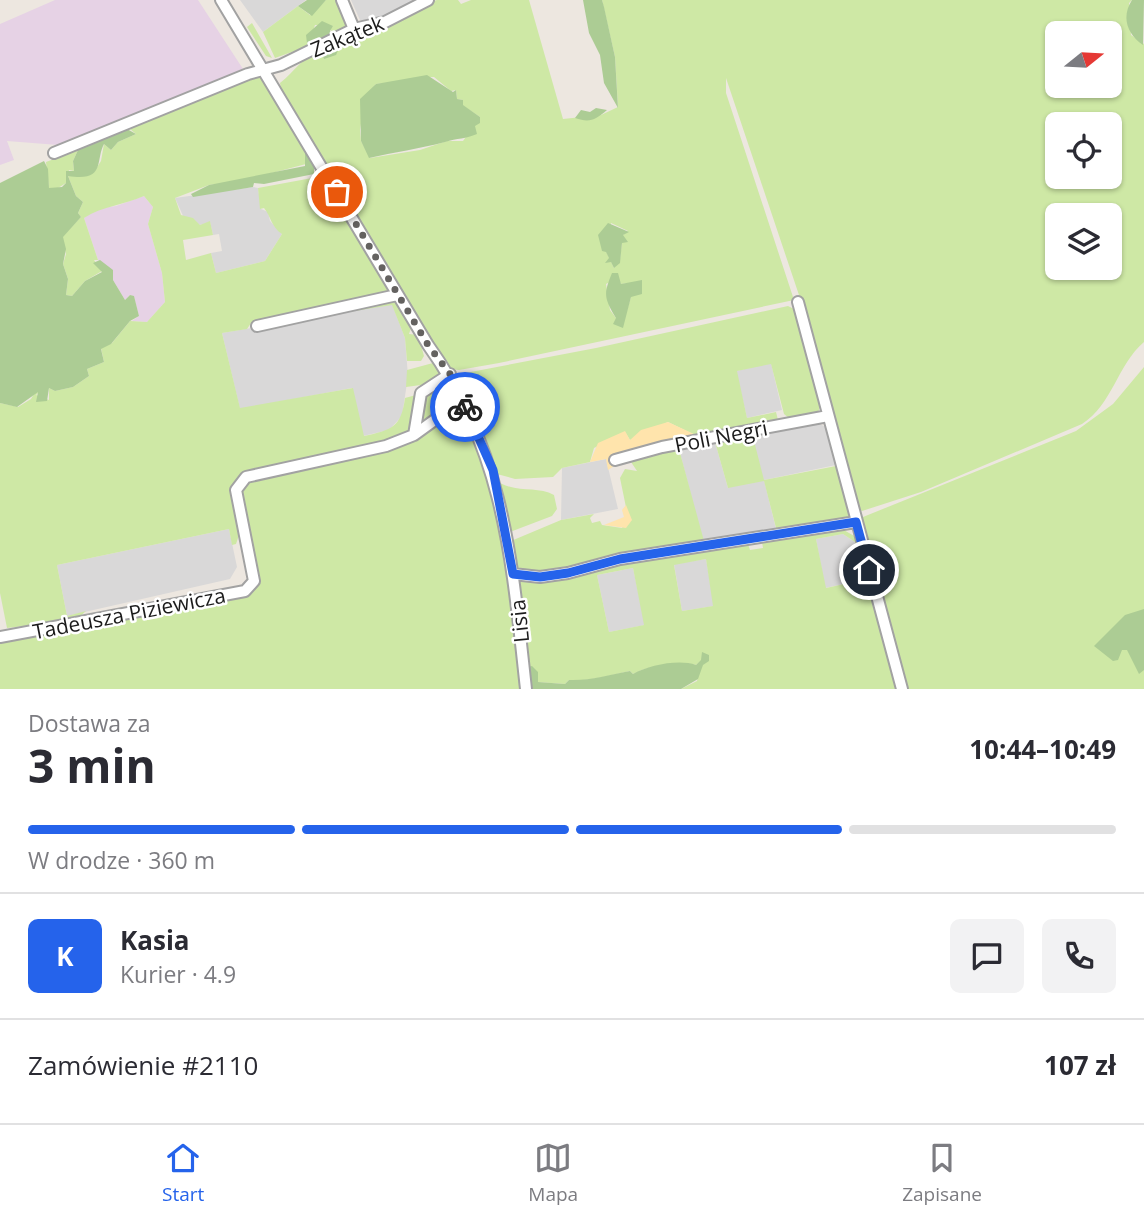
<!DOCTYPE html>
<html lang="pl">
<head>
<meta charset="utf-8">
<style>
	body { margin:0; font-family:"Open Sans",sans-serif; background:#f2f2f3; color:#2b2b33; height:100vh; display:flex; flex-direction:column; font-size:26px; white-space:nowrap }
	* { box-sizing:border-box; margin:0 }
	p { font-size:23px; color:#7c7c81 }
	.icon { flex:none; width:38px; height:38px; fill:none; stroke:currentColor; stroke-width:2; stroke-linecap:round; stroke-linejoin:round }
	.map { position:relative; height:689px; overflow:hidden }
	.sheet { display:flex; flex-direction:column; background:#fff; flex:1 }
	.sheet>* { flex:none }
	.needle { width:46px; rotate:72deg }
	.tools { position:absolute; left:1045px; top:21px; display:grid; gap:14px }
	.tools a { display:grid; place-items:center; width:77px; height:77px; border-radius:10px; background:#fff; box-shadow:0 2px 5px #0004; font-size:35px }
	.pin { position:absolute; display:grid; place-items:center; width:60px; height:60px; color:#fff; margin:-30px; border:4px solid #fff; border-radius:50%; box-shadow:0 2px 7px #0007 }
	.courier { position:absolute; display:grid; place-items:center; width:70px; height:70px; margin:-35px; border:5px solid #2563eb; border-radius:50%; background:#fff; color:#222; box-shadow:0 2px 9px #0007 }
	.headline em { font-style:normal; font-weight:700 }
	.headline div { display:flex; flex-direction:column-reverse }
	.headline { display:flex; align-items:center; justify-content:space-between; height:119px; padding:0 28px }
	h1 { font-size:46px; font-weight:700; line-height:52px }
	.bar { display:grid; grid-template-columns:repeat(4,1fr); gap:10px 7px; align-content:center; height:84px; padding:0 28px }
	.bar i { height:9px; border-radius:5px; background:#e1e1e2 }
	.bar .selected { background:#2563eb }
	.bar p { grid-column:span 4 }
	.line { display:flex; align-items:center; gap:18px; padding:0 28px; border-top:2px solid #e1e1e2 }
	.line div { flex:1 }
	.round { display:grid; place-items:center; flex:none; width:74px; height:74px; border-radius:10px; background:#f2f2f3 }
	.dock { display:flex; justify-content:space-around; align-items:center; height:98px; border-top:2px solid #e1e1e2; background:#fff; font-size:19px; color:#7c7c81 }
	.dock a { display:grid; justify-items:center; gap:4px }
	.dock .selected { color:#2563eb }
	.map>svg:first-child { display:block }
	.residential { fill:#d9d8d8 }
	.industrial { fill:#e6d2e5 }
	.grass { fill:#cee8a5; fill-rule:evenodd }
	.forest { fill:#accc94 }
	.sand { fill:#ffe4ac }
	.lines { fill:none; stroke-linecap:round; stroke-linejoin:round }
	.minor-casing { stroke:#a2a2a2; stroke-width:14 }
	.minor { stroke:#fff; stroke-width:10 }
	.done { stroke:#646260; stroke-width:7; stroke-dasharray:0 12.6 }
	.route { stroke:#2563eb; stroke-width:9 }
	.labels { text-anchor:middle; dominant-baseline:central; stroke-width:5; stroke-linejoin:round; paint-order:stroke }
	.street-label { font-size:21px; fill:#1b1b1b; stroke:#fff }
</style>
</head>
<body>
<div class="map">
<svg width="1144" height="689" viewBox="0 0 1144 689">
	<rect width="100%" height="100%" fill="#ede7e0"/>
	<path class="residential" d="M240,0H306L263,32Z
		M351,0H421L369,23L360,20Z
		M253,187L258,188L261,209L268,212L270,221L282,234L265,261L216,273L211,253L222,251L219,234L213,235L210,222L200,225L184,218L175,198Z
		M392,304L405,338L408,376L402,416L389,430L363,436L352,388L240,409L222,333Z
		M771,363L782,410L747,418L736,371Z
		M815,421L827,428L836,465L764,480L776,529L703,541L679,449L715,442L728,488L752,433Z
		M606,459L618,509L561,520L562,468Z
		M229,529L237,567L230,579L67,616L57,565Z
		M843,534L855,542L862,580L825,588L816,539Z
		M706,559L714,606L682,611L674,564Z
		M633,568L645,625L609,632L597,575Z"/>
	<path class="industrial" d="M55,0H198L243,69L58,145L7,141L14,160L0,165V24Z
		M144,196L153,207L148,224L162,273L165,302L147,322L132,321L139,316L134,297L130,295L125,300L113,280V275L98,260L84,218L96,209L116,206Z"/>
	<path class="grass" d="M326,0H340L347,25L334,36L330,28L333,26L315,25L309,43H317L275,58L263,32L298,6L310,15Z
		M437,0H458L461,4L471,0H529L563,119L601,115L618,107L615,57L602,0H1132L1129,3L1131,35L1144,44V342C1117,365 1113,404 1082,424L921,492L862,511L857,508L801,301L726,78V93L794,300L499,363L459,370L450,369L282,95L280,83C295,71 303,57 320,48L324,59L338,41L367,30L388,27L415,7ZM1057,33H1110V86H1057ZM417,77H434L451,91L456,90L457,99L463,100L462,105L480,117L463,141H447L420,150L370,158L361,141L360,130L365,97L376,84L409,81ZM1057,124H1110V177H1057ZM1057,215H1110V268H1057ZM611,223L628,231L623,235L620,259L614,268L606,251ZM618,278L621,284L630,283L631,297L625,317L616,318L610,310L606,284Z
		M252,23L272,58L266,56L247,27Z
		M259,76L305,150L306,164L242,181L209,185L175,198L181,215L193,218L200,225L210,221L213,235L183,240L186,260L211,253L216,273L265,261L282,234C271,227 271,216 264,208L260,209L258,188L323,176L389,287L388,294L268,318L251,323L247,329L222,333L240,408L353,388L364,436C391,430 401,428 405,398L416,395L411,431L394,440L242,475L232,487L239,535L236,544L232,545L229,529L57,565L67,616L86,611L76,620L7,628L0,593V403L18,407L31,399L35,392H39L36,395L49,400V388L55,391L73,387L89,376L87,369L104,362L101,348L112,343L130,321L147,322L165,302L162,273L148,224L153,207L144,196C124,205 102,206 84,218L98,260H94L102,271L85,281L72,296L66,295L68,279L63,264L66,254L62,237L81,217L78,213L83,202L76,196L68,176L94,172L101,161L104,144L111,150L118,142L136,134L130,129Z
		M78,150L73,161L74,171L69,170L66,183L58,188H49L46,162Z
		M388,302L400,303L412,325L409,334L418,335L424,356L421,361H407L405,338L392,305L342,313L354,307Z
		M788,306L798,311L821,405L818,412L789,418L784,414L771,364L737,371L747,418L776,412L778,420L699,437L668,422L630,440L625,432L594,448L590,462L562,468L553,477L515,479L497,474L485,436L455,375L596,348Z
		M433,363L441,368L443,374L428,384L406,387L407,370Z
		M1144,367V689H905L862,523L863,517L1076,431L1113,404Z
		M443,383L449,384L454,400L419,425C423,405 424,392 443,383Z
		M455,412L465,416L474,428L495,502L512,591L523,689H0V639L255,586L241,490L249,480L378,452Z
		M752,433L764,480L836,466L832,448C840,470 843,492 851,514L849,518L771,534L770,530L776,528L764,481L728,488L715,442Z
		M679,449L704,541L551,573L517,569L511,541L561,520L594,514L590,518L592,523L600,521L602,525L622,528L628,517L620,478L625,469L637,471L629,459Z
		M500,483C519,493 538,486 554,495L557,509L552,516L510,532Z
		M842,529L856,537L897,689H681L697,681L702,660L696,665C680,660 647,666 633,674L630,671C610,675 589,682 569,680L565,684L537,682L538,678L528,667L517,578L748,544L750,550L763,548L762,542ZM843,534L855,542L862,580L826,588L816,539ZM706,559L713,606L682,611L674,565ZM633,568L644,625L609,632L597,575Z"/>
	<path class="forest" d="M307,0H326L312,16L298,6Z
		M583,0H602L604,7L615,57L618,108L604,83L600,55L589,33Z
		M1132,0H1144L1143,45C1127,34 1121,17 1132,0Z
		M322,21L333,26L330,31L340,46L336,55L324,59L317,43H307L306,35Z
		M427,75L453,92L456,90L457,99L463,100V105L480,117V123L475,126L477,134C466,139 457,138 445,142C419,149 394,152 369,158L361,141L360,99L376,84Z
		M596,108L607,110C595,120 590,123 575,118L581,110L590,112Z
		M127,129L136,134L118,142L111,150L104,144C95,161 106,182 68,176L76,196L83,202L78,213L81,217L63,237L66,249L63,264L68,279L66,295L72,296L85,281L102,272L93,263L100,260L113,270V280L125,300L130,295L134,296L139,316L130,321L111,344L101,349L104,362L87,369L89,376L73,387L55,391L49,388L47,401L36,402L38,392L17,407L0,403V183L44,161L48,169L49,188L62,187L66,183V171H74L73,161L78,150Z
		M305,150L314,161V174L264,184L254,183L253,187L193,197L191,194L209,185L305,166Z
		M608,223L629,232L623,235L628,242L622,243L620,263L614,268L611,262L605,263L609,258L606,252L602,251L598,235Z
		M612,273H618L621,284L642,280V294L631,297L623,328L613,324L616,318C603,297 604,293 612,273Z
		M1144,609V670L1139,674L1127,650H1122L1118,660L1113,661L1094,646L1125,615Z
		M702,652L709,655V661L703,665L698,679L681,689H527L528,667L532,666L538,672V682L565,684L569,680C589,681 608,675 630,671L633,674C649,665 679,659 696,665L701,660Z"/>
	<path class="sand" d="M668,422L696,435L611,457L614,466L608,470L606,459L590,462L598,443L625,431L630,440L641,430Z
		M626,505L632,520L626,528L604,525L624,517L622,510Z"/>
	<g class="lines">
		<g class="minor-casing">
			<path id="minor" d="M221,0L428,345C505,452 512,563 526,689
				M342,0L354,29
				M54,153L248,74L281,65L354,29L385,22L428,0
				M798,302L902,689
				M257,326L397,295
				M414,435L421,393L450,374
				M615,460L662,447L828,416
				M513,574L540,577L568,573L620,559L856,522
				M0,637L245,591L254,581L236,490L246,477L386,446L414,435L461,401"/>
		</g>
		<use href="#minor" class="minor"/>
	</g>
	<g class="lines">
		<path class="done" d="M337,192L428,345L450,374L465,407"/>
		<path class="route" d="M465,407L493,470L513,574L540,577L568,573L620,559L856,522L869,570"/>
	</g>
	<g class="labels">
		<g class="street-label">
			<text transform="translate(347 36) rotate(-22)">Zakątek</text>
			<text transform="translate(721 436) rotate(-11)">Poli Negri</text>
			<text transform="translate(129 613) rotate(-11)">Tadeusza Piziewicza</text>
			<text transform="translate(519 621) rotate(-96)">Lisia</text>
		</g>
	</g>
</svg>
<div class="tools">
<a><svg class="needle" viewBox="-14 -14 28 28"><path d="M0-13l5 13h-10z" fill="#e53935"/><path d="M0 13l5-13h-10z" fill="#7c7c81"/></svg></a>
<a><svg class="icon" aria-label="locate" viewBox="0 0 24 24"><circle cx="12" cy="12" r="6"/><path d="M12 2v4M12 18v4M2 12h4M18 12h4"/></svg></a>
<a><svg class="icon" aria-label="layers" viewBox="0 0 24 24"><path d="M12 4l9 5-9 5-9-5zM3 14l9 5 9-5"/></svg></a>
</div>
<div class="pin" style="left:337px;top:192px;background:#ea580c"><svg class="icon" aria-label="bag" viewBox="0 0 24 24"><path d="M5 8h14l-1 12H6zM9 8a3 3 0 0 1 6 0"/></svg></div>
<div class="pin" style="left:869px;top:570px;background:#1f2937"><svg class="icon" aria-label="home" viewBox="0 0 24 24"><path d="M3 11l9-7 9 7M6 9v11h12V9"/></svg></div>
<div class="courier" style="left:465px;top:407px"><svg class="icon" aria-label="bike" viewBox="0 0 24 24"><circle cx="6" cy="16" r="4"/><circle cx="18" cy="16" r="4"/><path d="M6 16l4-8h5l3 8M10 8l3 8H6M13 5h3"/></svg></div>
</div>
<section class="sheet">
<div class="headline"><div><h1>3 min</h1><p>Dostawa za</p></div><em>10:44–10:49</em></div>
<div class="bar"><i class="selected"></i><i class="selected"></i><i class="selected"></i><i></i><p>W drodze · 360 m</p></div>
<div class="line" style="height:126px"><b class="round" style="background:#2563eb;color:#fff">K</b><div><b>Kasia</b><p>Kurier · 4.9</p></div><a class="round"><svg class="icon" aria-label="chat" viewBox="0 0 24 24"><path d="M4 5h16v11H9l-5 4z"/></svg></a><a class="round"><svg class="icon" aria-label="phone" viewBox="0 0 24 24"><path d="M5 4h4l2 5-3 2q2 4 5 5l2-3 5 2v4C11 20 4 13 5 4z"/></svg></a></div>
<div class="line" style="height:91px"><div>Zamówienie #2110</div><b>107 zł</b></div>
</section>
<nav class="dock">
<a class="selected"><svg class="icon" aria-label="home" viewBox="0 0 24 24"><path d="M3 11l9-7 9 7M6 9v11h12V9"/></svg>Start</a>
<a><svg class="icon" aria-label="map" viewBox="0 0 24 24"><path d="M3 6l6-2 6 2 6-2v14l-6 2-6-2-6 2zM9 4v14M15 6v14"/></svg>Mapa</a>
<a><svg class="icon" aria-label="saved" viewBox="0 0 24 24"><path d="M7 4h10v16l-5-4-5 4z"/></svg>Zapisane</a>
</nav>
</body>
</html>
